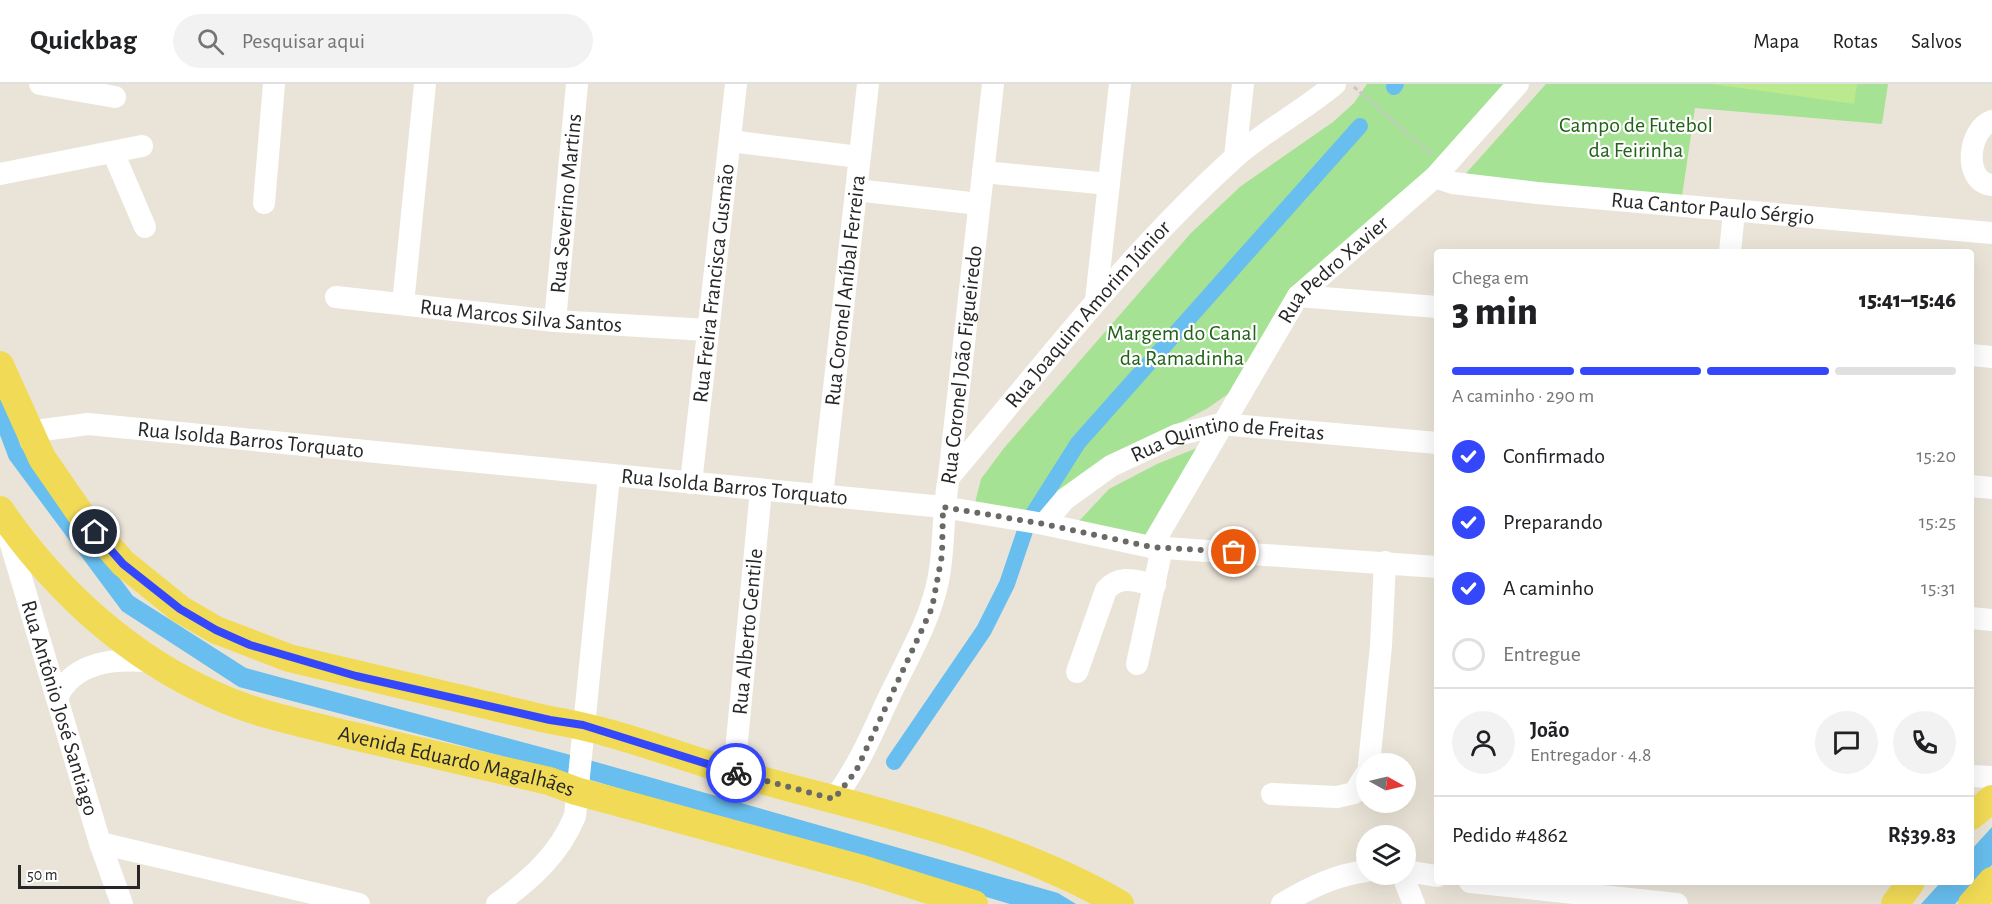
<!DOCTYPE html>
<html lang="pt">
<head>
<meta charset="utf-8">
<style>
	body { margin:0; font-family:"Alegreya Sans",sans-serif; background:#f2f2f2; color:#202124; height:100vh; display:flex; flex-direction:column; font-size:22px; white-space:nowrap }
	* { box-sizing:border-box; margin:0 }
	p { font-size:20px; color:#757577 }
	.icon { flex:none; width:33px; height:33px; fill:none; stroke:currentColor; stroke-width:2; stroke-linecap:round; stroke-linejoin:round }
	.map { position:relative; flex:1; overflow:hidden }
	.drawer { position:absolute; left:1434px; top:165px; width:540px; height:636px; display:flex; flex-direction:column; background:#fff; border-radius:6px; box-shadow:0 6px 24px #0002 }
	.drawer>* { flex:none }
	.needle { width:39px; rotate:98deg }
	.fabs { position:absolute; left:1356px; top:669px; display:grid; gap:12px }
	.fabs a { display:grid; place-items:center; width:60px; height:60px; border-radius:50%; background:#fff; box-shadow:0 6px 24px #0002; font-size:30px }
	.scale { position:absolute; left:18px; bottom:15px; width:122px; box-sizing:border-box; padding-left:6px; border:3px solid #272727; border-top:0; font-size:16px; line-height:21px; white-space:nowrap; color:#272727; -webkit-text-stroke:4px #fff; paint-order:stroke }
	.pin { position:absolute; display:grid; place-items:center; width:51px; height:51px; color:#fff; margin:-26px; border:3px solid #fff; border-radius:50%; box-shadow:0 2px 6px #0007 }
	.courier { position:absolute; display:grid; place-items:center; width:60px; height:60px; margin:-30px; border:4px solid #3447fa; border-radius:50%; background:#fff; color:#222; box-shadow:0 2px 8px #0007 }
	.summary em { font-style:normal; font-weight:800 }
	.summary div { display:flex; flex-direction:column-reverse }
	.summary { display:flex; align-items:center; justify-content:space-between; height:102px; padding:0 18px }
	h1 { font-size:39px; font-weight:800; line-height:45px }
	.bar { display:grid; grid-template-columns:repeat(4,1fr); gap:9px 6px; align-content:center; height:72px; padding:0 18px }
	.bar i { height:8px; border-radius:4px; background:#e0e0e0 }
	.bar .on { background:#3447fa }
	.bar p { grid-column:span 4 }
	.line { display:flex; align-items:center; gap:15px; padding:0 18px; border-top:2px solid #e0e0e0 }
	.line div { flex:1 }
	.round { display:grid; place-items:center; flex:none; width:63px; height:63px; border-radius:32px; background:#f2f2f2 }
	ol { padding:0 18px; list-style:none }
	li { display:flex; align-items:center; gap:18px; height:66px }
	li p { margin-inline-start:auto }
	li .icon { padding:6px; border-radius:50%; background:#3447fa; color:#fff; stroke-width:4 }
	li:last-child { color:#757577 }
	li i { width:33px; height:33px; border:3px solid #e0e0e0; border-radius:50% }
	header { display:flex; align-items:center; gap:36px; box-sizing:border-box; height:84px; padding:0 30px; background:#fff; border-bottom:2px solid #e0e0e0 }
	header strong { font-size:28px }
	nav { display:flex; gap:33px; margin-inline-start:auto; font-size:21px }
	.search { width:420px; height:54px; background:#f2f2f2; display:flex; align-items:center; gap:15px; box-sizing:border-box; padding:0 21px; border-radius:33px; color:#757577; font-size:22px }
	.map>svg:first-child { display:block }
	.green { fill:#a6e293 }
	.pitch { fill:#bae98e }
	.water { fill:#68beee }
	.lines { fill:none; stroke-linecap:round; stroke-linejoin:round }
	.canal { stroke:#68beee; stroke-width:16 }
	.path { stroke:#c7c7c7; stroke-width:3; stroke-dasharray:4.5 3; stroke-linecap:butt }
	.minor { stroke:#fff; stroke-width:22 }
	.major { stroke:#f1db56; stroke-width:28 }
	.done { stroke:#6b6965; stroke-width:6; stroke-dasharray:0 10.8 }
	.route { stroke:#3447fa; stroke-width:8 }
	.labels { text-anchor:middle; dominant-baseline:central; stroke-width:4.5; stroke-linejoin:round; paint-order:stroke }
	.park-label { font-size:22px; fill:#216218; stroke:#fff }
	.street-label { font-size:22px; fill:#272727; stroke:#fff }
</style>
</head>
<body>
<header>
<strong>Quickbag</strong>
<div class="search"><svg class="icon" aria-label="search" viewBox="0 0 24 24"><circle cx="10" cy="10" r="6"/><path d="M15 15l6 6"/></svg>Pesquisar aqui</div>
<nav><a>Mapa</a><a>Rotas</a><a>Salvos</a></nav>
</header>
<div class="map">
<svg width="1992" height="820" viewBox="0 0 1992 820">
	<rect width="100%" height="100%" fill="#eae4d8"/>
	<path class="green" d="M1367,0H1507L1435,79L1335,169L1228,310L1208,324L1142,359L1050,430L975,419L981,395L1004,364L1191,149L1241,102L1333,38L1354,19Z
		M1546,0H1888L1882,40L1695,24L1682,112L1460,96Z
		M1207,360L1154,453L1079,437L1109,405L1157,380Z"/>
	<path class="pitch" d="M1712,0H1857L1854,20Z"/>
	<path class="water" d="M0,303L21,363L133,512L246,584L582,674L1058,809L1076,820H1010L577,692L239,603L122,527L9,375L0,351Z
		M1992,743V781L1955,820H1921L1941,798H1971V766Z"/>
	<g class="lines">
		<path class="canal" d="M1394,3L1396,0
			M894,678L984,546L1007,500L1028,438L1078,359L1360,42"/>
		<path class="path" d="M1354,3L1431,70"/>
		<g class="minor">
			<path d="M40,0L115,13"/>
			<path d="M1992,37C1968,45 1962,98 1992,101"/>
			<path d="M730,57L859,73"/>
			<path d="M113,68L145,143"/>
			<path d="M1235,73L1243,0"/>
			<path d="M983,88L1109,100"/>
			<path d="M0,90L142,62"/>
			<path id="s1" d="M1435,93L1453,99L1537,109L1992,149"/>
			<path d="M856,106L979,120"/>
			<path d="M264,119L274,0"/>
			<path d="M1730,168L1734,128"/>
			<path d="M1298,212L1437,223"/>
			<path id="s2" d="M336,213L555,237L707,246"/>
			<path d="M1096,216L1120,0"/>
			<path d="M403,220L425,0"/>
			<path id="s3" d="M555,237L577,0"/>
			<path d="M1971,271L1992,273"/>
			<path id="s4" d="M28,348L88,340L943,423L1044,440L1151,463L1437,483"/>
			<path id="s5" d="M949,393C1041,285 1127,171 1233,75C1264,47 1303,27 1335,0"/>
			<path id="s6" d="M691,399L736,0"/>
			<path d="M1971,402L1992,404"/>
			<path id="s7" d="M822,412L868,0"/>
			<path id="s8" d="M5,440L100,759L122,820"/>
			<path id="s9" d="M1044,440L1065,415L1111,382L1177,351L1221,340L1437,359"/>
			<path id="s10" d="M1151,463L1298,212L1435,93L1518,0"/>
			<path d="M1971,534L1992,536"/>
			<path d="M1137,580L1162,464"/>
			<path d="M1077,588L1106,506C1120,490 1136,497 1155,501"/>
			<path d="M57,614C74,576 118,574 154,578"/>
			<path d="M1369,680L1381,562L1385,478"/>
			<path id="s11" d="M734,688L761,406"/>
			<path d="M1971,692L1992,693"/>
			<path d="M1272,710L1337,713L1354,709L1366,690"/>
			<path id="s12" d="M834,715C860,680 872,649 890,611C908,573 929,539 938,497C945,463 942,428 949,393L993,0"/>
			<path d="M100,759L359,820"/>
			<path d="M1406,787L1437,792"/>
			<path d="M1402,790L1414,820"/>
			<path d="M1470,798L1677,820"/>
			<path d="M497,820C530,796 559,771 575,732L609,392"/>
			<path d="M1282,820C1309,804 1335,791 1366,787"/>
		</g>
		<g class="major">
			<path d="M0,281L42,374L82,432L123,479L180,525L216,546L289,574L550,636C613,646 672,670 733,688C864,726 1001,751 1120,820"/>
			<path id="s13" d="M0,426C55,506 129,574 219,613C259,631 303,639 345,650C413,666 481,681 549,697L576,707L862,785L974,820"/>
			<path d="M1971,732L1992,715"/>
			<path d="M1895,820L1911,798"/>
			<path d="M1972,820L1992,797"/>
		</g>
	</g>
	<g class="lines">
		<path class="done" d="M736,689L834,715L856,687L932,524L942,471L943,423L1044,440L1151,463L1234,468"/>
		<path class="route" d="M95,448L123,480L180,525L216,546L250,561L356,592L550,636L583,641L736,689"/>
	</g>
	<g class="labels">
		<g class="park-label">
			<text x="1636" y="41">Campo de Futebol<tspan x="1636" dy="25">da Feirinha</tspan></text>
			<text x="1182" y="249">Margem do Canal<tspan x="1182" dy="25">da Ramadinha</tspan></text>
		</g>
		<g class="street-label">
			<text stroke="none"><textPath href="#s3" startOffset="118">Rua Severino Martins</textPath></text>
			<text stroke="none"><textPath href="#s1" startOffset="280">Rua Cantor Paulo Sérgio</textPath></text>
			<text stroke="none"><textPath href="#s10" startOffset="334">Rua Pedro Xavier</textPath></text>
			<text stroke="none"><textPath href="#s6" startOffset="201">Rua Freira Francisca Gusmão</textPath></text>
			<text stroke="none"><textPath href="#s7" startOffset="207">Rua Coronel Aníbal Ferreira</textPath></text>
			<text stroke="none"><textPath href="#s5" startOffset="214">Rua Joaquim Amorim Júnior</textPath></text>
			<text stroke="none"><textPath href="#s2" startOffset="186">Rua Marcos Silva Santos</textPath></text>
			<text stroke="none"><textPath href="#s12" startOffset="460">Rua Coronel João Figueiredo</textPath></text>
			<text stroke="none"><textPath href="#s4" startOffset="224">Rua Isolda Barros Torquato</textPath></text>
			<text stroke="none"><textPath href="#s9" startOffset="212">Rua Quintino de Freitas</textPath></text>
			<text stroke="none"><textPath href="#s4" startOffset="710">Rua Isolda Barros Torquato</textPath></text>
			<text stroke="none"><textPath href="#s11" startOffset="141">Rua Alberto Gentile</textPath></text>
			<text stroke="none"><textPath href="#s8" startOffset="192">Rua Antônio José Santiago</textPath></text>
			<text stroke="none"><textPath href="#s13" startOffset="538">Avenida Eduardo Magalhães</textPath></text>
		</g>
	</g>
</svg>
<div class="fabs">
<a><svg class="needle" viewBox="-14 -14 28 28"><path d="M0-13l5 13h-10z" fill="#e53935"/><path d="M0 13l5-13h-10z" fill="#757577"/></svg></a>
<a><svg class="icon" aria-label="layers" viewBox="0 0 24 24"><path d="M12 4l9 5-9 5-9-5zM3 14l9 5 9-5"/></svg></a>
</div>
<div class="scale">50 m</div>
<div class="pin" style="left:1234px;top:468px;background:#ea580c"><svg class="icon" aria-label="bag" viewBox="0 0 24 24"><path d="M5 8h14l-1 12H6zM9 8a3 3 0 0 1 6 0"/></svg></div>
<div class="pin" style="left:95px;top:448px;background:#1f2937"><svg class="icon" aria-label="home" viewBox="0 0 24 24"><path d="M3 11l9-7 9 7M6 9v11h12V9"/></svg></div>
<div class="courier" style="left:736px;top:689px"><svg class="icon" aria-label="bike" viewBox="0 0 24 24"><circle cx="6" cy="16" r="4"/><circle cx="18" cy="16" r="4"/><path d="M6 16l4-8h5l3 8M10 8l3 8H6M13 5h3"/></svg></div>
<section class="drawer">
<div class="summary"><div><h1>3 min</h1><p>Chega em</p></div><em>15:41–15:46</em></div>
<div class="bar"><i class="on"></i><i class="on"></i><i class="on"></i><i></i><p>A caminho · 290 m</p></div>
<ol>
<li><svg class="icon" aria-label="check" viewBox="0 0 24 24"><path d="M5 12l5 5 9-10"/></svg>Confirmado<p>15:20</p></li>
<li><svg class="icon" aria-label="check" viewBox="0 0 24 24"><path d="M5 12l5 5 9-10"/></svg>Preparando<p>15:25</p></li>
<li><svg class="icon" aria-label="check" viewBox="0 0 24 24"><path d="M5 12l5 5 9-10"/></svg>A caminho<p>15:31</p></li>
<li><i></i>Entregue</li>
</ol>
<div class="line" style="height:108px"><a class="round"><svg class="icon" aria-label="person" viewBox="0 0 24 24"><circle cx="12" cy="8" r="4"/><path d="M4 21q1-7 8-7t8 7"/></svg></a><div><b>João</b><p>Entregador · 4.8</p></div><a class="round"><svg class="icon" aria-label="chat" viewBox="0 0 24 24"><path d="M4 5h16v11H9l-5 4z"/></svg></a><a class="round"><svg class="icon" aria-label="phone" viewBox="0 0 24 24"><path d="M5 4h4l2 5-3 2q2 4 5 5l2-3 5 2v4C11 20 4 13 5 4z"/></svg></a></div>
<div class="line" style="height:78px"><div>Pedido #4862</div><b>R$39.83</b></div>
</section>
</div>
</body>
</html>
